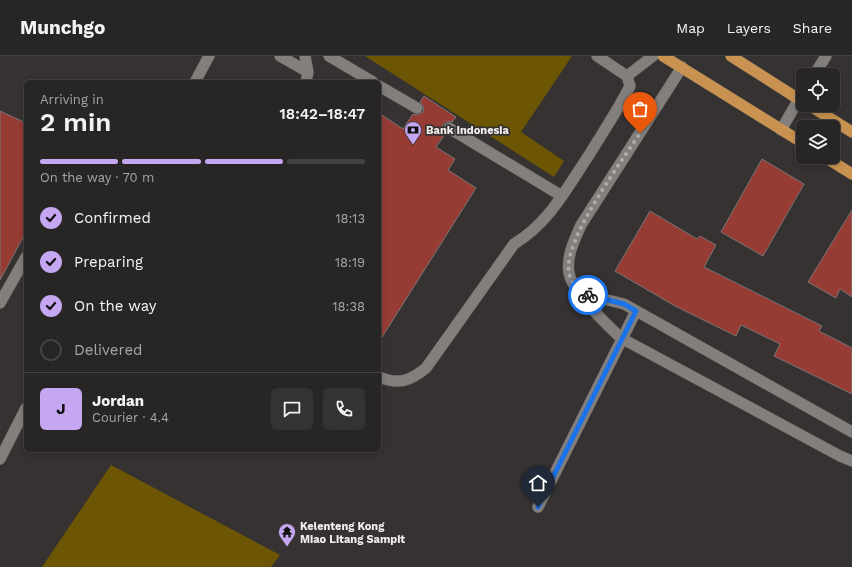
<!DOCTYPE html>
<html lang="en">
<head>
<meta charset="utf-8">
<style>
	body { margin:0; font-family:"Work Sans",sans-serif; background:#343232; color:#f1f3f6; height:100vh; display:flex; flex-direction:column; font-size:15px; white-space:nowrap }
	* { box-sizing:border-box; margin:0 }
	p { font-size:13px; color:#a5a5a7 }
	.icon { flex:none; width:22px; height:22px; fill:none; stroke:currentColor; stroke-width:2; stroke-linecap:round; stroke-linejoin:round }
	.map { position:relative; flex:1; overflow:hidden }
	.details { position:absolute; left:24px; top:24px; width:357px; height:372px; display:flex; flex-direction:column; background:#282625; border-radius:6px; box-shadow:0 2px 6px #0003,0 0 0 1px #444342 }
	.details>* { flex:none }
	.tools { position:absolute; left:796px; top:12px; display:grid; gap:8px }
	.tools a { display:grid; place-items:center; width:44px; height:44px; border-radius:6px; background:#282625; box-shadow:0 2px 6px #0003,0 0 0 1px #444342; font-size:20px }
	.pin { position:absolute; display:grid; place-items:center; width:34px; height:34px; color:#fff; margin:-41px -17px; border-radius:50% 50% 50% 0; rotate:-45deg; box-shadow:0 0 4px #0007 }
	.pin .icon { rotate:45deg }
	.courier { position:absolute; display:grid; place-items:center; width:40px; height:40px; margin:-20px; border:3px solid #1a73e8; border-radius:50%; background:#fff; color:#222; box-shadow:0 1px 5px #0007 }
	.headline em { font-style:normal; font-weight:600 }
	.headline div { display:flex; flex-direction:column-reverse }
	.headline { display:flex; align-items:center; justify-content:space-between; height:68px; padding:0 16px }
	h1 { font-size:26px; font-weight:600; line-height:30px }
	.bar { display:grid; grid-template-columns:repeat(4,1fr); gap:6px 4px; align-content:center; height:48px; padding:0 16px }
	.bar i { height:5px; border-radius:3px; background:#444342 }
	.bar .selected { background:#c5a7f1 }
	.bar p { grid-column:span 4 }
	.line { display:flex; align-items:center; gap:10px; padding:0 16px; border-top:1px solid #444342 }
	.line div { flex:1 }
	.round { display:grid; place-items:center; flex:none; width:42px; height:42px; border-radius:6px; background:#343232 }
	ol { padding:0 16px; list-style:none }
	li { display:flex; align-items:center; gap:12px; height:44px }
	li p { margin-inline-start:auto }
	li .icon { padding:4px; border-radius:50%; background:#c5a7f1; color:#111; stroke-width:4 }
	li:last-child { color:#a5a5a7 }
	li i { width:22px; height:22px; border:2px solid #444342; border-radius:50% }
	header { display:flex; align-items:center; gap:24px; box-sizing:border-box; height:56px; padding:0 20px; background:#282625; border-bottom:1px solid #444342 }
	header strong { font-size:19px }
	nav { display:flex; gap:22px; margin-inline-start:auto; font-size:14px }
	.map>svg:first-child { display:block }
	.green { fill:#6d5603 }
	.building { fill:#963c35; stroke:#797675 }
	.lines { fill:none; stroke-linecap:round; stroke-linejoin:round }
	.service-casing { stroke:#535150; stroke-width:12 }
	.minor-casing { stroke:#535150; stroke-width:12 }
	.tertiary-casing { stroke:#535150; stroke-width:12 }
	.trunk-casing { stroke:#535150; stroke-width:12 }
	.service { stroke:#827f7d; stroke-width:11 }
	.minor { stroke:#827f7d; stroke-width:11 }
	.tertiary { stroke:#827f7d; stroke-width:11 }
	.trunk { stroke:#c99250; stroke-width:11 }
	.done { stroke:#afadac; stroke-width:4; stroke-dasharray:0 7.2 }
	.route { stroke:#1a73e8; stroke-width:5 }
	.labels { text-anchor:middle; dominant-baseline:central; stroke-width:3.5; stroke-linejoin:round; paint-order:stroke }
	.poi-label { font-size:11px; font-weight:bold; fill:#f1efee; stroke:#353231; text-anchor:start }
</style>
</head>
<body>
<header>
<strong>Munchgo</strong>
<nav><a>Map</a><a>Layers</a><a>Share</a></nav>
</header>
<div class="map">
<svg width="852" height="511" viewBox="0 0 852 511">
	<rect width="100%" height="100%" fill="#353231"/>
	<path class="green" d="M365,0H572L521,76L564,105L554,121Z
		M111,409L280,499L271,511H42Z"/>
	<path class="building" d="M424,40L456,61L452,66L449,65L443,68L442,72L445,78L436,91L455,103L448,114L476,132L379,286V57L403,73L413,58L417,59L423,56L424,52L420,46Z
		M0,55L26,67V176L0,224Z
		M762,103L804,128L763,200L721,176Z
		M852,154V241L840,233L836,242L808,226Z
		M650,155L697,183L700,180L716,189L704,211L822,270L819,275L852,292V338L774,300L780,288L741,269L736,280L675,250L615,215Z"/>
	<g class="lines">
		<g class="service-casing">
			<path id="service" d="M280,0L308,16
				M305,0L308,16L306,26
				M329,0L373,26
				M627,20L653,0
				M379,30L417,52
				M449,72L562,140
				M0,247L26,201
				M379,321C399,329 410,325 426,312L514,188C549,167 567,132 589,99C603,76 618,54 630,30L627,20L597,0"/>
		</g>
		<g class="minor-casing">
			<path id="minor" d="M682,11L581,169C575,183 566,200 569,217C572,235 607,269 621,282L840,400L852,405
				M814,19L826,0
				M781,74L803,36
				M579,237L624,248L852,376
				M538,451L636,255"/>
		</g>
		<g class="tertiary-casing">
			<path id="tertiary" d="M195,26L209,0
				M0,403L26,352"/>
		</g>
		<g class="trunk-casing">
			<path id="trunk" d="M663,0L803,87
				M731,0L803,46
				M809,49L852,76
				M825,101L852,118"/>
		</g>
		<use href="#service" class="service"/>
		<use href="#minor" class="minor"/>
		<use href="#tertiary" class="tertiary"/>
		<use href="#trunk" class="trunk"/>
	</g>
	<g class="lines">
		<path class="done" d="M588,239L579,237C576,231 570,224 569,217C562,186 622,105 640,77"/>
		<path class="route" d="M538,451L636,255L624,248L588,239"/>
	</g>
	<defs>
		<g id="bank-pin" transform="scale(0.9)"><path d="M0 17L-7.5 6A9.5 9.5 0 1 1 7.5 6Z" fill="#c5a7f1" stroke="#353231"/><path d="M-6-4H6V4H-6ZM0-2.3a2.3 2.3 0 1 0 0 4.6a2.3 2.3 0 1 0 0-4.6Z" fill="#111"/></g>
		<g id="temple-pin" transform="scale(0.9)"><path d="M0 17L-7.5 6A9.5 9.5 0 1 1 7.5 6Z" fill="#c5a7f1" stroke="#353231"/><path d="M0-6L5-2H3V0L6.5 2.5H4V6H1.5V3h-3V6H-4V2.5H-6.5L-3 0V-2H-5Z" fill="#111"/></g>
	</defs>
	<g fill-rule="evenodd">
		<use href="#bank-pin" x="413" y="74"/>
		<use href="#temple-pin" x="287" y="476"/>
	</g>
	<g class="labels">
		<g class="poi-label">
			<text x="426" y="74">Bank Indonesia</text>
			<text x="300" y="470">Kelenteng Kong<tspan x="300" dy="13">Miao Litang Sampit</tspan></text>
		</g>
	</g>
</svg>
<div class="tools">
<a><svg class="icon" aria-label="locate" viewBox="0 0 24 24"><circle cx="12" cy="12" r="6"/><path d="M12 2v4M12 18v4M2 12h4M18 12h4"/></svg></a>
<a><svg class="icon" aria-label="layers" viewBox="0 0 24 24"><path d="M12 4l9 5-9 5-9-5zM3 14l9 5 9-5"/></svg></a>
</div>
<div class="pin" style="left:640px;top:77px;background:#ea580c"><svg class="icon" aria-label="bag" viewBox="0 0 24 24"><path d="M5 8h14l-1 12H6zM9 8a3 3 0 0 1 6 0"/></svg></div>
<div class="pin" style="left:538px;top:451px;background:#1f2937"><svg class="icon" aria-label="home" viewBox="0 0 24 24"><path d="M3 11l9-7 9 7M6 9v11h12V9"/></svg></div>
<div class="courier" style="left:588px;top:239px"><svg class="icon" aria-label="bike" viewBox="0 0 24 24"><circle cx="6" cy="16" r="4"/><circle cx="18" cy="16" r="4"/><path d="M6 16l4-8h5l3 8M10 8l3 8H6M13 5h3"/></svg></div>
<section class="details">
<div class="headline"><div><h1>2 min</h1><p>Arriving in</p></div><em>18:42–18:47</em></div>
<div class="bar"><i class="selected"></i><i class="selected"></i><i class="selected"></i><i></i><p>On the way · 70 m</p></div>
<ol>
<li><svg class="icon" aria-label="check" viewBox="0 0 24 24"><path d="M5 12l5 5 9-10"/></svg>Confirmed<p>18:13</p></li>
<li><svg class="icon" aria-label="check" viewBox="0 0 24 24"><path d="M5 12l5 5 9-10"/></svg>Preparing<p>18:19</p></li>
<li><svg class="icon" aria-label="check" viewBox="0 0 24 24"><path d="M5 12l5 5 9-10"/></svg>On the way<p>18:38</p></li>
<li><i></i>Delivered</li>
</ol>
<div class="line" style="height:72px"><b class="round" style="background:#c5a7f1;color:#111">J</b><div><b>Jordan</b><p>Courier · 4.4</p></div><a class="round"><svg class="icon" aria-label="chat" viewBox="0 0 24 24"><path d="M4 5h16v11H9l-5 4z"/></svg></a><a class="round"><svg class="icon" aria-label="phone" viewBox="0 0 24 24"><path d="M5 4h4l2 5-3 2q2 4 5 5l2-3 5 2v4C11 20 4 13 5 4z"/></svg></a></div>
</section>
</div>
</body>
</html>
